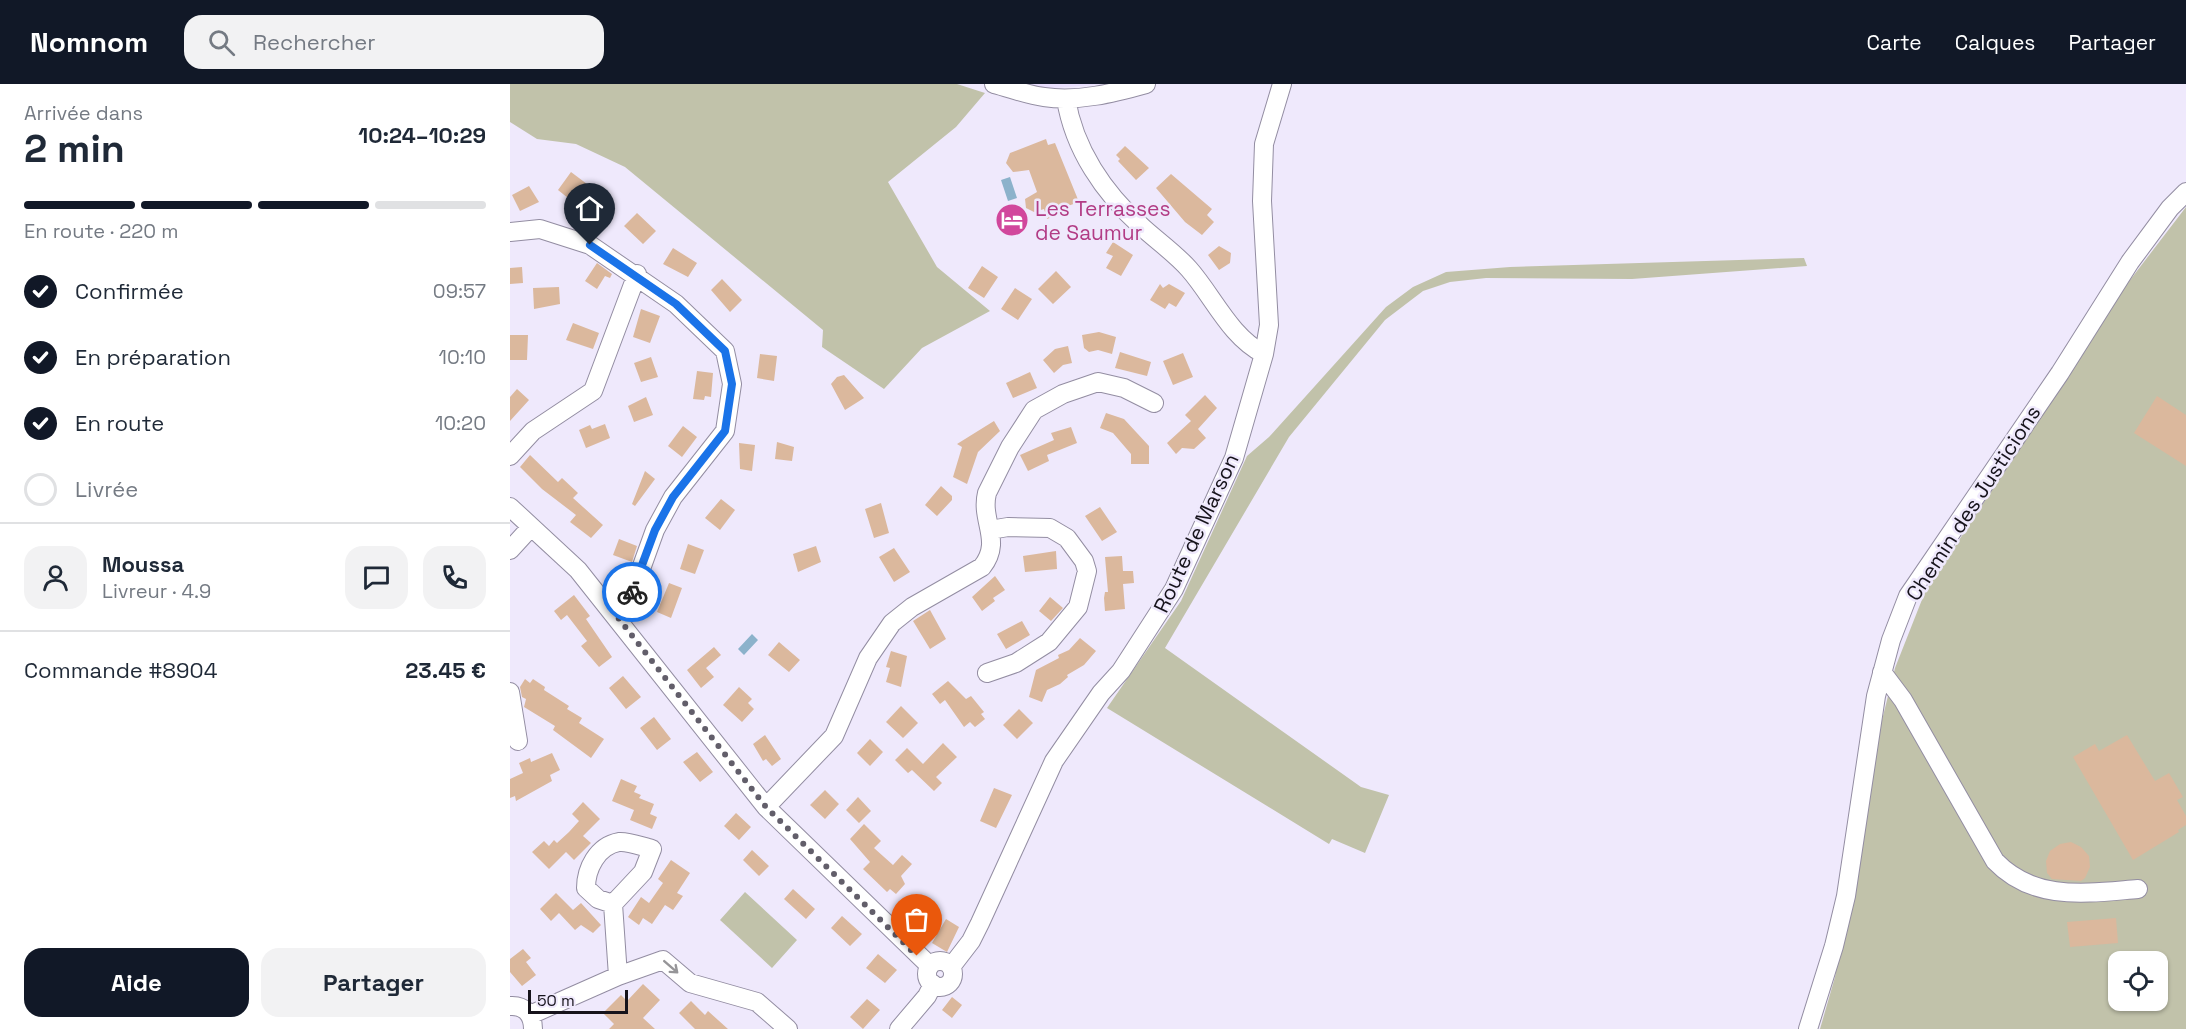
<!DOCTYPE html>
<html lang="fr">
<head>
<meta charset="utf-8">
<style>
	body { margin:0; font-family:"Space Grotesk",sans-serif; background:#f2f2f3; color:#1f2937; height:100vh; display:flex; flex-direction:column; font-size:22px; white-space:nowrap }
	* { box-sizing:border-box; margin:0 }
	p { font-size:20px; color:#747a83 }
	.icon { flex:none; width:33px; height:33px; fill:none; stroke:currentColor; stroke-width:2; stroke-linecap:round; stroke-linejoin:round }
	.map { position:relative; flex:1; overflow:hidden }
	.sheet { display:flex; flex-direction:column; background:#fff; width:510px }
	.sheet>* { flex:none }
	.controls { position:absolute; left:1598px; top:867px; display:grid; gap:12px }
	.controls a { display:grid; place-items:center; width:60px; height:60px; border-radius:12px; background:#fff; box-shadow:0 2px 4px #0004; font-size:30px }
	.scale { position:absolute; left:18px; bottom:15px; width:100px; box-sizing:border-box; padding-left:6px; border:3px solid #16131b; border-top:0; font-size:16px; line-height:21px; white-space:nowrap; color:#16131b; -webkit-text-stroke:4px #efe9fc; paint-order:stroke }
	.pin { position:absolute; display:grid; place-items:center; width:51px; height:51px; color:#fff; margin:-62px -26px; border-radius:50% 50% 50% 0; rotate:-45deg; box-shadow:0 0 6px #0007 }
	.pin .icon { rotate:45deg }
	.courier { position:absolute; display:grid; place-items:center; width:60px; height:60px; margin:-30px; border:4px solid #1a73e8; border-radius:50%; background:#fff; color:#222; box-shadow:0 2px 8px #0007 }
	.headline em { font-style:normal; font-weight:600 }
	.headline div { display:flex; flex-direction:column-reverse }
	.headline { display:flex; align-items:center; justify-content:space-between; height:102px; padding:0 24px }
	h1 { font-size:39px; font-weight:600; line-height:45px }
	.bar { display:grid; grid-template-columns:repeat(4,1fr); gap:9px 6px; align-content:center; height:72px; padding:0 24px }
	.bar i { height:8px; border-radius:4px; background:#e0e1e3 }
	.bar .active { background:#111827 }
	.bar p { grid-column:span 4 }
	.line { display:flex; align-items:center; gap:15px; padding:0 24px; border-top:2px solid #e0e1e3 }
	.line div { flex:1 }
	.round { display:grid; place-items:center; flex:none; width:63px; height:63px; border-radius:18px; background:#f2f2f3 }
	ol { padding:0 24px; list-style:none }
	li { display:flex; align-items:center; gap:18px; height:66px }
	li p { margin-inline-start:auto }
	li .icon { padding:6px; border-radius:50%; background:#111827; color:#fff; stroke-width:4 }
	li:last-child { color:#747a83 }
	li i { width:33px; height:33px; border:3px solid #e0e1e3; border-radius:50% }
	.button { display:flex; gap:12px; margin-top:auto; padding:12px 24px }
	.button a { flex:1; height:69px; border-radius:18px; background:#111827; color:#fff; font-size:24px; font-weight:600; line-height:69px; text-align:center }
	.button a+a { background:#f2f2f3; color:#1f2937 }
	header { display:flex; align-items:center; gap:36px; box-sizing:border-box; height:84px; padding:0 30px; background:#111827; color:#fff }
	header strong { font-size:28px }
	nav { display:flex; gap:33px; margin-inline-start:auto; font-size:21px }
	.search { width:420px; height:54px; background:#f2f2f3; display:flex; align-items:center; gap:15px; box-sizing:border-box; padding:0 21px; border-radius:18px; color:#747a83; font-size:22px }
	main { display:flex; flex:1; min-height:0 }
	.map>svg:first-child { display:block }
	.built { fill:#e8defd }
	.green { fill:#c1c2aa; fill-rule:evenodd }
	.water { fill:#8cb2cb }
	.building { fill:#dbb89d }
	.lines { fill:none; stroke-linecap:round; stroke-linejoin:round }
	.minor-casing { stroke:#938da2; stroke-width:20 }
	.minor { stroke:#fff; stroke-width:18 }
	.oneway { stroke:#969598 }
	.done { stroke:#625e6a; stroke-width:6; stroke-dasharray:0 10.8 }
	.route { stroke:#1a73e8; stroke-width:8 }
	.labels { text-anchor:middle; dominant-baseline:central; stroke-width:5; stroke-linejoin:round; paint-order:stroke }
	.hotel-label { font-size:21px; fill:#b23c85; stroke:#efe9fc; text-anchor:start }
	.street-label { font-size:21px; fill:#16131b; stroke:#efe9fc }
</style>
</head>
<body>
<header>
<strong>Nomnom</strong>
<div class="search"><svg class="icon" aria-label="search" viewBox="0 0 24 24"><circle cx="10" cy="10" r="6"/><path d="M15 15l6 6"/></svg>Rechercher</div>
<nav><a>Carte</a><a>Calques</a><a>Partager</a></nav>
</header>
<main>
<section class="sheet">
<div class="headline"><div><h1>2 min</h1><p>Arrivée dans</p></div><em>10:24–10:29</em></div>
<div class="bar"><i class="active"></i><i class="active"></i><i class="active"></i><i></i><p>En route · 220 m</p></div>
<ol>
<li><svg class="icon" aria-label="check" viewBox="0 0 24 24"><path d="M5 12l5 5 9-10"/></svg>Confirmée<p>09:57</p></li>
<li><svg class="icon" aria-label="check" viewBox="0 0 24 24"><path d="M5 12l5 5 9-10"/></svg>En préparation<p>10:10</p></li>
<li><svg class="icon" aria-label="check" viewBox="0 0 24 24"><path d="M5 12l5 5 9-10"/></svg>En route<p>10:20</p></li>
<li><i></i>Livrée</li>
</ol>
<div class="line" style="height:108px"><a class="round"><svg class="icon" aria-label="person" viewBox="0 0 24 24"><circle cx="12" cy="8" r="4"/><path d="M4 21q1-7 8-7t8 7"/></svg></a><div><b>Moussa</b><p>Livreur · 4.9</p></div><a class="round"><svg class="icon" aria-label="chat" viewBox="0 0 24 24"><path d="M4 5h16v11H9l-5 4z"/></svg></a><a class="round"><svg class="icon" aria-label="phone" viewBox="0 0 24 24"><path d="M5 4h4l2 5-3 2q2 4 5 5l2-3 5 2v4C11 20 4 13 5 4z"/></svg></a></div>
<div class="line" style="height:78px"><div>Commande #8904</div><b>23.45 €</b></div>
<div class="button"><a>Aide</a><a>Partager</a></div>
</section>
<div class="map">
<svg width="1676" height="945" viewBox="0 0 1676 945">
	<rect width="100%" height="100%" fill="#efe9fc"/>
	<path class="built" d="M513,0H596L531,5Z"/>
	<path class="green" d="M0,0H447L475,9L446,43L378,98L427,183L480,227L412,264L374,305L312,263L313,246L115,83L66,60L27,55L0,38Z
		M1676,123V945H1310L1325,893L1370,644L1385,584L1415,508L1617,200ZM1608,878H1647V916H1608Z
		M1294,174L1297,182L1122,195L976,194L940,198L913,207L875,236L779,353L655,564L851,703L879,711L855,769L822,755L819,760L597,624L671,517L737,372L759,353L876,223L903,203L936,188L1000,183Z
		M235,808L287,856L262,884L210,836Z"/>
	<path class="water" d="M500,93L507,114L498,117L491,96Z
		M242,550L248,556L234,571L228,565Z"/>
	<path class="building" d="M536,55L538,61L545,59L569,118L555,123L556,128L537,135L534,125L524,128L516,124L515,115L527,108L519,86L503,88L496,79L500,69Z
		M615,62L639,84L626,96L608,77L610,75L606,71Z
		M61,88L81,103L71,117L61,109L58,114L48,106Z
		M661,90L702,125L697,131L704,138L692,151L675,138L646,104Z
		M19,102L29,118L10,127L2,111Z
		M127,129L146,147L133,160L114,142Z
		M603,158L623,171L611,192L596,184L603,172L596,169Z
		M709,162L721,169L720,179L709,186L698,171Z
		M163,164L187,179L178,193L153,180Z
		M87,179L102,190L100,194L95,192L87,205L75,197Z
		M472,182L488,193L474,214L458,204Z
		M12,183L13,199L0,200V184Z
		M546,187L561,203L543,220L528,205Z
		M212,195L232,216L220,228L201,206Z
		M650,200L653,204L659,200L675,209L666,223L659,219L655,225L640,216Z
		M49,203L50,220L24,225L23,204Z
		M505,204L522,215L508,236L491,225Z
		M131,225L150,232L140,259L123,253Z
		M63,239L89,249L83,265L56,256Z
		M589,248L606,253L602,270L588,266L579,268L574,264L572,251Z
		M0,251H18L17,276H0Z
		M558,262L562,279L553,281L544,289L533,276L545,265Z
		M610,268L641,278L637,292L605,284Z
		M673,269L683,293L663,301L653,277Z
		M250,270L267,272L264,297L247,294Z
		M141,273L148,293L131,298L124,279Z
		M187,287L203,289L201,313L195,312L194,316L183,315Z
		M520,288L527,304L503,314L496,299Z
		M334,291L354,314L335,326L321,300L327,293Z
		M7,305L19,316L0,337V313Z
		M695,311L707,324L688,345L696,354L684,365L672,364L666,370L657,359L681,337L675,331Z
		M1647,312L1676,331V382L1624,349Z
		M136,313L143,331L124,338L118,322Z
		M596,329L614,335L639,362V380H621V370L603,349L590,344Z
		M484,337L490,347L468,368L457,400L443,393L452,363L447,360Z
		M95,340L100,354L76,364L69,346L80,341L82,345Z
		M173,342L187,353L172,373L158,362Z
		M561,343L567,359L537,371L539,377L518,387L510,371L544,356L541,349Z
		M267,358L284,363L282,377L265,375Z
		M229,359L245,361L242,387L230,385Z
		M20,371L48,398L52,394L68,409L63,414L93,441L81,454L60,438L66,431L32,405L10,383Z
		M135,387L145,395L125,422L122,420Z
		M431,402L442,412V416L427,432L415,421Z
		M211,415L225,426L210,446L195,434Z
		M371,419L379,449L364,454L355,425Z
		M590,423L607,448L592,457L575,432Z
		M109,455L127,462L122,478L103,471Z
		M178,460L194,466L185,490L170,485Z
		M306,462L311,478L288,488L283,470Z
		M384,464L400,488L384,498L369,473Z
		M546,467L547,485L515,488L513,472Z
		M612,472L613,487H623L624,499L613,500L615,525L595,527L594,514L595,508H598L595,473Z
		M485,492L495,506L483,514L485,517L472,527L462,513Z
		M159,499L172,504L161,534L147,528Z
		M64,511L80,532L76,535L102,573L89,583L71,562L77,557L57,531L51,536L44,527Z
		M540,513L553,524L541,537L529,527Z
		M420,526L436,555L420,565L403,537Z
		M512,537L520,551L496,565L487,550Z
		M570,554L586,567L574,581L557,591L558,593L550,600L537,606L532,618L519,613L526,586L549,574L548,571L559,566Z
		M269,558L290,576L279,588L258,571Z
		M204,563L211,571L196,584L204,593L191,604L177,586Z
		M381,567L397,572L391,603L376,598L380,584L376,583Z
		M113,592L131,613L116,625L99,604Z
		M15,595L20,599L23,595L35,603L34,606L59,622L57,625L72,634L69,639L94,655L81,674L43,646L45,642L14,623L16,615L12,613L10,603Z
		M438,597L456,615L461,612L474,628L471,630L475,635L465,643L460,638L454,643L435,616L430,620L422,610Z
		M229,603L242,615L238,619L244,625L232,638L213,621Z
		M391,622L408,639L393,654L376,638Z
		M509,625L523,639L507,655L493,641Z
		M144,633L161,655L147,666L130,644Z
		M255,651L271,675L262,682L256,675L253,677L243,660Z
		M1617,651L1645,697L1659,689L1673,713L1667,716L1676,732V741L1668,746L1669,748L1623,776L1563,673L1585,660L1589,667Z
		M360,655L373,668L360,682L347,669Z
		M433,659L447,673L426,693L432,699L424,707L402,686L398,689L385,676L397,664L413,680Z
		M187,668L203,688L190,698L173,678Z
		M42,669L50,686L40,691L42,697L6,717L5,712L0,714V695L13,689L9,679L20,674L21,678Z
		M111,695L127,702L124,708L131,711L129,714L144,720L140,730L147,733L142,745L120,736L124,726L102,717Z
		M484,704L502,711L486,744L470,737Z
		M315,706L329,720L315,735L300,721Z
		M348,713L361,727L349,739L336,726Z
		M73,718L90,735L73,752L81,759L64,776L56,768L39,785L22,768L34,757L39,762L44,756L47,759L59,748L69,737L62,730Z
		M226,729L241,743L229,756L214,742Z
		M354,740L371,757L364,764L383,781L392,771L402,780L391,792L395,800L386,810L380,805L377,808L353,785L360,778L340,755Z
		M1561,758L1571,763L1579,772L1580,783L1575,794L1571,797L1542,795L1537,789L1536,777L1540,767L1550,760Z
		M242,766L259,782L249,792L233,776Z
		M161,776L180,789L167,809L173,812L163,826L155,821L142,840L133,834L129,841L118,833L131,813L139,819L153,799L148,795Z
		M283,805L305,825L296,835L274,815Z
		M46,809L63,826L71,819L91,841L83,849L71,841L65,846L49,829L41,837L30,825Z
		M332,832L352,850L340,862L321,844Z
		M1606,834L1608,859L1560,863L1557,838Z
		M436,835L449,843L437,868L422,859Z
		M13,865L21,874L16,878L26,891L12,902L0,888V875Z
		M368,870L387,886L375,899L356,884Z
		M133,900L150,916L133,934L145,945H99L104,940L93,929L111,911L117,917Z
		M442,913L452,921L442,934L432,926Z
		M357,915L370,926L353,945L340,933Z
		M181,917L195,931L198,927L218,945H185L169,929Z"/>
	<g class="lines">
		<g class="minor-casing">
			<path id="minor" d="M484,0C500,4 517,11 534,13C569,18 603,9 636,0
				M556,15C564,65 594,109 631,142C646,156 665,169 679,185C703,212 720,253 754,270
				M0,148L30,145L80,161L166,220L215,267L222,300L215,347L163,413L145,446L123,507L106,531
				M0,372L23,347L83,307L127,190
				M0,423L68,486L256,723L420,882
				M0,466L21,443
				M1372,588L1393,616L1485,777C1524,818 1577,809 1628,805
				M477,589L506,579L539,558L568,523L577,487L574,477L557,454L540,444L498,443L480,446
				M0,608L8,657
				M256,723L324,652L358,574L382,539L402,523L472,483C493,457 470,437 477,409L500,363L524,326L553,310L588,298L614,304L644,319
				M103,820L88,815L76,804C76,785 87,762 109,758C118,757 133,763 142,765L133,788L103,820L108,892
				M417 890a13 13 0 1 1 26 0a13 13 0 1 1-26 0Z
				M441,883L461,857L470,839L544,677L591,609L611,587L664,505L724,374L754,270L759,241L752,117L754,60L772,0
				M0,922C14,921 23,930 23,945
				M20,931L108,892L153,876L180,899L247,918L278,945
				M389,945L417,912L423,900
				M1298,945L1324,862L1336,812L1366,612L1381,556L1398,512L1550,289L1620,178L1660,124L1676,108"/>
		</g>
		<use href="#minor" class="minor"/>
	</g>
	<defs><path id="oneway-shaft" d="M-6 0H5M1.5-3L5.5 0L1.5 3" fill="none" stroke-width="1.6" stroke-linecap="round" stroke-linejoin="round" transform="scale(1.5)"/></defs>
	<use class="oneway" href="#oneway-shaft" transform="translate(161 883) rotate(41)"/>
	<g class="lines">
		<path class="done" d="M122,508L106,531L256,723L407,872"/>
		<path class="route" d="M80,161L166,220L215,267L222,300L215,347L163,413L145,446L122,508"/>
	</g>
	<defs>
		<g id="hotel-disc" transform="scale(1.725)"><circle r="9.5" fill="#d1479c" stroke="#efe9fc"/><path d="M-6-4.5h1.5V1H6V5H4.5V3h-9V5H-6ZM-4 0a1.8 1.8 0 1 1 3.6 0ZM.5 0V-2.5h3Q6-2.5 6 0Z" fill="#fff"/></g>
	</defs>
	<g fill-rule="evenodd">
		<use href="#hotel-disc" x="502" y="136"/>
	</g>
	<g class="labels">
		<g class="hotel-label">
			<text x="525" y="124">Les Terrasses<tspan x="525" dy="24">de Saumur</tspan></text>
		</g>
		<g class="street-label">
			<text transform="translate(1463 419) rotate(-57)">Chemin des Justicions</text>
			<text transform="translate(686 449) rotate(-65)">Route de Marson</text>
		</g>
	</g>
</svg>
<div class="controls">
<a><svg class="icon" aria-label="locate" viewBox="0 0 24 24"><circle cx="12" cy="12" r="6"/><path d="M12 2v4M12 18v4M2 12h4M18 12h4"/></svg></a>
</div>
<div class="scale">50 m</div>
<div class="pin" style="left:407px;top:872px;background:#ea580c"><svg class="icon" aria-label="bag" viewBox="0 0 24 24"><path d="M5 8h14l-1 12H6zM9 8a3 3 0 0 1 6 0"/></svg></div>
<div class="pin" style="left:80px;top:161px;background:#1f2937"><svg class="icon" aria-label="home" viewBox="0 0 24 24"><path d="M3 11l9-7 9 7M6 9v11h12V9"/></svg></div>
<div class="courier" style="left:122px;top:508px"><svg class="icon" aria-label="bike" viewBox="0 0 24 24"><circle cx="6" cy="16" r="4"/><circle cx="18" cy="16" r="4"/><path d="M6 16l4-8h5l3 8M10 8l3 8H6M13 5h3"/></svg></div>
</div>
</main>
</body>
</html>
